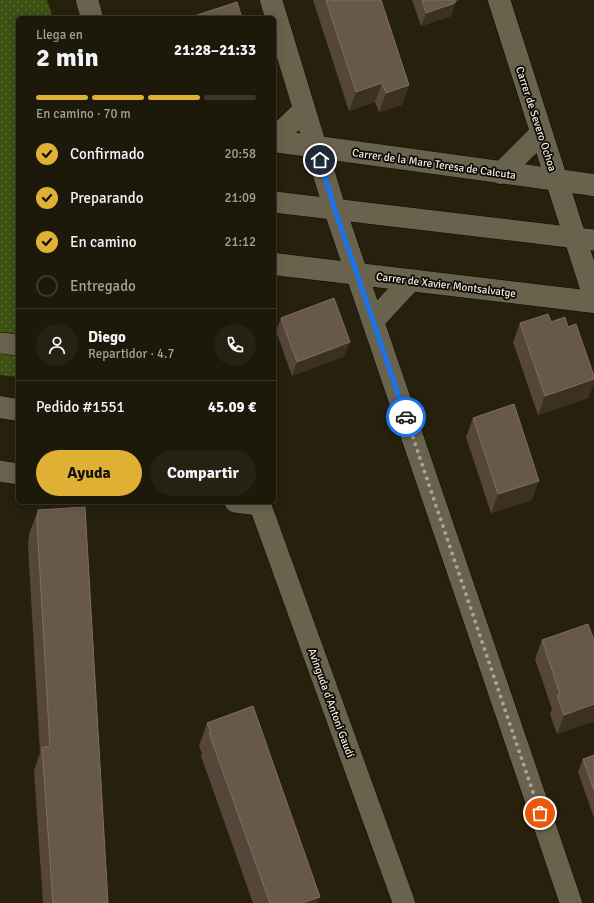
<!DOCTYPE html>
<html lang="es">
<head>
<meta charset="utf-8">
<style>
	body { margin:0; font-family:Signika,sans-serif; background:#252113; color:#f1f3f6; height:100vh; display:flex; flex-direction:column; font-size:15px; white-space:nowrap }
	* { box-sizing:border-box; margin:0 }
	p { font-size:13px; color:#a0a09c }
	.icon { flex:none; width:22px; height:22px; fill:none; stroke:currentColor; stroke-width:2; stroke-linecap:round; stroke-linejoin:round }
	.map { position:relative; flex:1; overflow:hidden }
	.drawer { position:absolute; left:16px; top:16px; width:260px; height:488px; display:flex; flex-direction:column; background:#1c180a; border-radius:6px; box-shadow:0 2px 10px #0003,0 0 0 1px #3a372b }
	.drawer>* { flex:none }
	.pin { position:absolute; display:grid; place-items:center; width:34px; height:34px; color:#fff; margin:-17px; border:2px solid #fff; border-radius:50%; box-shadow:0 1px 4px #0007 }
	.courier { position:absolute; display:grid; place-items:center; width:40px; height:40px; margin:-20px; border:3px solid #1a73e8; border-radius:50%; background:#fff; color:#222; box-shadow:0 1px 5px #0007 }
	.head em { font-style:normal; font-weight:700 }
	.head div { display:flex; flex-direction:column-reverse }
	.head { display:flex; align-items:center; justify-content:space-between; height:68px; padding:0 20px }
	h1 { font-size:26px; font-weight:700; line-height:30px }
	.bar { display:grid; grid-template-columns:repeat(4,1fr); gap:6px 4px; align-content:center; height:48px; padding:0 20px }
	.bar i { height:5px; border-radius:3px; background:#3a372b }
	.bar .current { background:#e0b034 }
	.bar p { grid-column:span 4 }
	.line { display:flex; align-items:center; gap:10px; padding:0 20px; border-top:1px solid #3a372b }
	.line div { flex:1 }
	.round { display:grid; place-items:center; flex:none; width:42px; height:42px; border-radius:21px; background:#252113 }
	ol { padding:0 20px; list-style:none }
	li { display:flex; align-items:center; gap:12px; height:44px }
	li p { margin-inline-start:auto }
	li .icon { padding:4px; border-radius:50%; background:#e0b034; color:#111; stroke-width:4 }
	li:last-child { color:#a0a09c }
	li i { width:22px; height:22px; border:2px solid #3a372b; border-radius:50% }
	.button { display:flex; gap:8px; margin-top:auto; padding:8px 20px }
	.button a { flex:1; height:46px; border-radius:24px; background:#e0b034; color:#111; font-size:16px; font-weight:700; line-height:46px; text-align:center }
	.button a+a { background:#252113; color:#f1f3f6 }
	.map>svg:first-child { display:block }
	.garden { fill:url(#garden-dots) }
	.lines { fill:none; stroke-linecap:round; stroke-linejoin:round }
	.pedestrian-casing { stroke:#0f0a00; stroke-width:22 }
	.minor-casing { stroke:#0f0a00; stroke-width:23 }
	.pedestrian { stroke:#69624d; stroke-width:21 }
	.minor { stroke:#69624d; stroke-width:22 }
	.wall { fill:#564639 }
	.shaded-wall { fill:#3c3020 }
	.building { fill:#67584a; stroke:#7c6f62 }
	.done { stroke:#a9a496; stroke-width:4; stroke-dasharray:0 7.2 }
	.route { stroke:#1a73e8; stroke-width:5 }
	.labels { text-anchor:middle; dominant-baseline:central; stroke-width:3.5; stroke-linejoin:round; paint-order:stroke }
	.street-label { font-size:11px; fill:#efebdf; stroke:#0c0a04 }
</style>
</head>
<body>
<div class="map">
<svg width="594" height="903" viewBox="0 0 594 903">
	<defs>
		<pattern id="garden-dots" width="8" height="8" patternUnits="userSpaceOnUse"><rect width="8" height="8" fill="#3c5012"/><path d="M2 2h.1M6 6h.1" fill="none" stroke="#586934" stroke-width="1.8" stroke-linecap="round"/></pattern>
	</defs>
	<rect width="100%" height="100%" fill="#26200d"/>
	<path class="garden" d="M0,0H47L53,18H18V377L0,375Z"/>
	<g class="lines">
		<g class="pedestrian-casing">
			<path id="pedestrian" d="M274,202L594,240
				M0,343L18,345
				M0,471L18,474
				M235,502L259,505"/>
		</g>
		<g class="minor-casing">
			<path id="minor" d="M87,0L92,18
				M271,0L335,210L571,903
				M499,0L594,297
				M274,139L304,110
				M274,141L594,185
				M501,173L541,133
				M274,264L594,302
				M373,321L411,280
				M0,407L18,410
				M259,502L404,903"/>
		</g>
		<use href="#pedestrian" class="pedestrian"/>
		<use href="#minor" class="minor"/>
	</g>
	<path class="wall" d="M313,0H381L409,85L402,105L379,112L375,102L349,111Z
		M412,0H459L458,1L455,2L451,16L421,26Z
		M281,318L345,356L292,376L276,331Z
		M551,322L568,327L594,376V382L588,398L538,415L513,342L520,323Z
		M473,418L532,500L491,513L466,437Z
		M38,510L108,903H43L34,771L40,753L28,546L29,534Z
		M542,640H594V721L557,734L550,714L552,709L535,659Z
		M207,723L317,903H253L201,756L202,754L199,746Z
		M594,755V818L578,772L583,759Z"/>
	<path class="shaded-wall" d="M455,3L451,16L421,26L426,13Z
		M382,83L375,102L349,111L356,92Z
		M409,85L402,105L379,112L386,93Z
		M350,342L345,356L292,376L297,362Z
		M594,379V382L588,398L538,415L545,396Z
		M539,481L532,500L491,513L498,494Z
		M594,704V721L557,734L564,715Z
		M320,897L317,903H302Z"/>
	<path class="building" d="M326,0H381L409,85L386,93L382,83L356,92Z
		M422,0H455V3L426,13Z
		M237,2L242,18H191V17Z
		M334,298L350,342L297,362L281,318Z
		M548,314L551,322L565,317L568,327L576,324L594,376V379L545,396L520,323Z
		M514,404L539,481L498,494L473,418Z
		M85,507L108,903H53L42,747H50L37,522L38,510Z
		M588,624L594,640V704L564,715L557,695L560,694L542,640Z
		M253,706L320,897L302,903H270L209,733H211L207,723Z
		M594,755V790L583,759Z"/>
	<g class="lines">
		<path class="done" d="M406,417L540,813"/>
		<path class="route" d="M320,160L335,210L406,417"/>
	</g>
	<g class="labels">
		<g class="street-label">
			<text transform="translate(536 119) rotate(72)">Carrer de Severo Ochoa</text>
			<text transform="translate(434 164) rotate(8)">Carrer de la Mare Teresa de Calcuta</text>
			<text transform="translate(446 285) rotate(7)">Carrer de Xavier Montsalvatge</text>
			<text transform="translate(331 703) rotate(70)">Avinguda d'Antoni Gaudí</text>
		</g>
	</g>
</svg>
<div class="pin" style="left:540px;top:813px;background:#ea580c"><svg class="icon" aria-label="bag" viewBox="0 0 24 24"><path d="M5 8h14l-1 12H6zM9 8a3 3 0 0 1 6 0"/></svg></div>
<div class="pin" style="left:320px;top:160px;background:#1f2937"><svg class="icon" aria-label="home" viewBox="0 0 24 24"><path d="M3 11l9-7 9 7M6 9v11h12V9"/></svg></div>
<div class="courier" style="left:406px;top:417px"><svg class="icon" aria-label="car" viewBox="0 0 24 24"><path d="M5 17H2v-5l4-1 3-4h7l3 4 3 1v5h-3M9 17h6M6 11h13"/><circle cx="7" cy="17" r="2"/><circle cx="17" cy="17" r="2"/></svg></div>
<section class="drawer">
<div class="head"><div><h1>2 min</h1><p>Llega en</p></div><em>21:28–21:33</em></div>
<div class="bar"><i class="current"></i><i class="current"></i><i class="current"></i><i></i><p>En camino · 70 m</p></div>
<ol>
<li><svg class="icon" aria-label="check" viewBox="0 0 24 24"><path d="M5 12l5 5 9-10"/></svg>Confirmado<p>20:58</p></li>
<li><svg class="icon" aria-label="check" viewBox="0 0 24 24"><path d="M5 12l5 5 9-10"/></svg>Preparando<p>21:09</p></li>
<li><svg class="icon" aria-label="check" viewBox="0 0 24 24"><path d="M5 12l5 5 9-10"/></svg>En camino<p>21:12</p></li>
<li><i></i>Entregado</li>
</ol>
<div class="line" style="height:72px"><a class="round"><svg class="icon" aria-label="person" viewBox="0 0 24 24"><circle cx="12" cy="8" r="4"/><path d="M4 21q1-7 8-7t8 7"/></svg></a><div><b>Diego</b><p>Repartidor · 4.7</p></div><a class="round"><svg class="icon" aria-label="phone" viewBox="0 0 24 24"><path d="M5 4h4l2 5-3 2q2 4 5 5l2-3 5 2v4C11 20 4 13 5 4z"/></svg></a></div>
<div class="line" style="height:52px"><div>Pedido #1551</div><b>45.09 €</b></div>
<div class="button"><a>Ayuda</a><a>Compartir</a></div>
</section>
</div>
</body>
</html>
